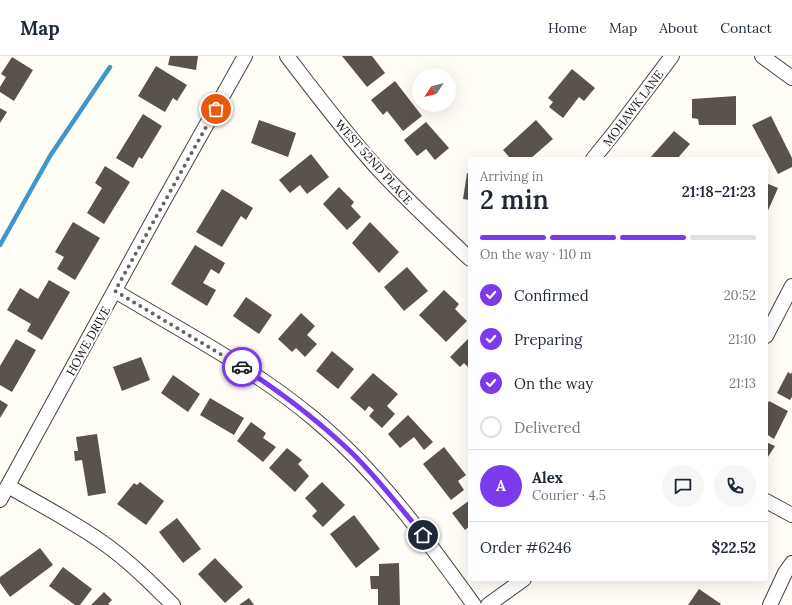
<!DOCTYPE html>
<html lang="en">
<head>
<meta charset="utf-8">
<style>
	body { margin:0; font-family:Lora,serif; background:#f6f6f7; color:#1f2937; height:100vh; display:flex; flex-direction:column; font-size:15px; white-space:nowrap }
	* { box-sizing:border-box; margin:0 }
	p { font-size:13px; color:#747a83 }
	.icon { flex:none; width:22px; height:22px; fill:none; stroke:currentColor; stroke-width:2; stroke-linecap:round; stroke-linejoin:round }
	.map { position:relative; flex:1; overflow:hidden }
	.sheet { position:absolute; left:468px; top:101px; width:300px; height:424px; display:flex; flex-direction:column; background:#fff; border-radius:4px; box-shadow:0 4px 16px #0002 }
	.sheet>* { flex:none }
	.needle { width:26px; rotate:234deg }
	.fabs { position:absolute; left:412px; top:12px; display:grid; gap:8px }
	.fabs a { display:grid; place-items:center; width:44px; height:44px; border-radius:50%; background:#fff; box-shadow:0 4px 16px #0002; font-size:20px }
	.pin { position:absolute; display:grid; place-items:center; width:34px; height:34px; color:#fff; margin:-17px; border:2px solid #fff; border-radius:50%; box-shadow:0 1px 4px #0007 }
	.courier { position:absolute; display:grid; place-items:center; width:40px; height:40px; margin:-20px; border:3px solid #7c3aed; border-radius:50%; background:#fff; color:#222; box-shadow:0 1px 5px #0007 }
	.overview em { font-style:normal; font-weight:600 }
	.overview div { display:flex; flex-direction:column-reverse }
	.overview { display:flex; align-items:center; justify-content:space-between; height:68px; padding:0 12px }
	h1 { font-size:26px; font-weight:600; line-height:30px }
	.bar { display:grid; grid-template-columns:repeat(4,1fr); gap:6px 4px; align-content:center; height:48px; padding:0 12px }
	.bar i { height:5px; border-radius:3px; background:#e0e1e3 }
	.bar .active { background:#7c3aed }
	.bar p { grid-column:span 4 }
	.line { display:flex; align-items:center; gap:10px; padding:0 12px; border-top:1px solid #e0e1e3 }
	.line div { flex:1 }
	.round { display:grid; place-items:center; flex:none; width:42px; height:42px; border-radius:21px; background:#f6f6f7 }
	ol { padding:0 12px; list-style:none }
	li { display:flex; align-items:center; gap:12px; height:44px }
	li p { margin-inline-start:auto }
	li .icon { padding:4px; border-radius:50%; background:#7c3aed; color:#fff; stroke-width:4 }
	li:last-child { color:#747a83 }
	li i { width:22px; height:22px; border:2px solid #e0e1e3; border-radius:50% }
	header { display:flex; align-items:center; gap:24px; box-sizing:border-box; height:56px; padding:0 20px; background:#fff; border-bottom:1px solid #e0e1e3 }
	header strong { font-size:19px }
	nav { display:flex; gap:22px; margin-inline-start:auto; font-size:14px }
	.map>svg:first-child { display:block }
	.lines { fill:none; stroke-linecap:round; stroke-linejoin:round }
	.stream { stroke:#3f96cf; stroke-width:4.5 }
	.building { fill:#5a524d }
	.minor-casing { stroke:#444; stroke-width:16 }
	.minor { stroke:#fff; stroke-width:14 }
	.done { stroke:#646461; stroke-width:4; stroke-dasharray:0 7.2 }
	.route { stroke:#7c3aed; stroke-width:5 }
	.labels { text-anchor:middle; dominant-baseline:central; stroke-width:4; stroke-linejoin:round; paint-order:stroke }
	.street-label { font-size:12px; fill:#111; stroke:#fff }
</style>
</head>
<body>
<header>
<strong>Map</strong>
<nav><a>Home</a><a>Map</a><a>About</a><a>Contact</a></nav>
</header>
<div class="map">
<svg width="792" height="549" viewBox="0 0 792 549">
	<rect width="100%" height="100%" fill="#fffdf5"/>
	<g class="lines">
		<path class="stream" d="M0,189L50,100L110,11"/>
	</g>
	<path class="building" d="M170,0H198L196,14L168,9Z
		M342,0H372L385,17L367,31Z
		M12,1L33,14L14,45L0,36V31L6,21L1,18Z
		M156,10L187,29L177,45L173,42L165,56L138,40Z
		M572,13L595,32L584,45L579,41L563,62L549,51L553,46L548,42Z
		M395,25L422,60L403,75L387,55L383,59L371,44Z
		M736,40V69H699L698,63L692,62V43Z
		M0,52L7,56L0,67Z
		M143,58L162,70L142,103L139,101L133,112L116,102Z
		M771,60L792,102V111L778,118L752,69Z
		M259,64L296,77L288,101L251,87Z
		M536,64L553,83L530,103H511L503,94Z
		M426,66L449,92L435,104L426,93L417,100L404,84Z
		M674,75L690,88L677,103H649Z
		M311,98L329,121L307,138L300,129L290,137L279,124Z
		M105,110L130,126L104,168L87,157L102,132L95,127Z
		M467,117H470V144L463,143Z
		M766,127L778,132L766,159Z
		M339,131L354,146L351,150L361,161L347,174L323,148Z
		M222,133L253,152L246,164L241,160L222,191L196,176Z
		M73,166L100,182L75,224L57,213L64,201L55,196Z
		M370,166L399,196L379,217L352,187Z
		M195,189L225,207L219,218L211,213L203,227L216,234L207,250L171,228Z
		M407,211L428,235L404,255L384,231Z
		M49,224L70,236L42,284L27,275L31,268L7,254L20,232L38,243Z
		M444,234L459,248L455,253L467,265L446,286L419,259Z
		M246,241L272,259L259,278L233,260Z
		M301,257L315,270L307,279L317,288L305,301L296,292L292,296L278,283Z
		M470,281V313L464,307L460,311L450,301Z
		M16,283L36,294L12,336L0,329V310Z
		M332,295L354,313L338,333L316,315Z
		M141,301L150,324L122,335L113,311Z
		M788,316L791,318L792,316V341L790,344L777,337Z
		M373,317L398,338L387,350L395,358L382,372L369,360L374,354L369,350L365,355L350,342Z
		M173,319L200,338L188,356L161,337Z
		M210,342L244,362L234,379L200,359Z
		M0,344L8,349L0,362Z
		M769,345L788,355L774,383L766,378V350Z
		M408,359L433,386L424,394L414,381L400,392L388,378Z
		M251,366L266,377L263,382L276,391L263,406L237,385Z
		M97,378L106,437L88,440L82,404L75,405L74,395H78L76,381Z
		M766,386L775,390L766,404Z
		M444,391L466,419L458,425L464,434L451,444L423,408Z
		M287,392L302,404L298,408L309,420L295,436L269,412Z
		M140,426L164,445L146,469L117,448L134,427L137,429Z
		M322,426L345,449L323,471L312,460L317,455L305,442Z
		M470,444V470L465,474L452,457Z
		M354,459L380,493L356,512L330,478Z
		M177,462L201,493L183,507L159,476Z
		M40,492L53,509L10,541L0,527V521Z
		M215,502L243,531L225,547L198,518Z
		M399,507L400,549H378V533H371L370,520H379V508Z
		M63,511L92,533L80,549H75L49,530Z
		M699,533L721,548L720,549H688Z
		M104,536L112,544L108,548L110,549H91Z
		M249,542L254,549H239Z"/>
	<g class="lines">
		<g class="minor-casing">
			<path id="minor" d="M287,0C317,39 346,78 379,114C408,145 439,174 470,203
				M762,0L792,22
				M593,103L614,77L672,0
				M115,235C182,275 253,312 313,362C378,416 425,481 474,549
				M766,280L792,230
				M8,430C39,448 72,465 102,486C128,504 151,527 173,549
				M0,444L163,146L245,0
				M766,445L792,459
				M488,549L524,523
				M770,549L785,517L792,507"/>
		</g>
		<use href="#minor" class="minor"/>
	</g>
	<g class="lines">
		<path class="done" d="M216,53L115,235L242,311"/>
		<path class="route" d="M242,311C282,337 319,365 353,398C378,423 400,451 423,479"/>
	</g>
	<g class="labels">
		<g class="street-label">
			<text transform="translate(633 52) rotate(-53)">MOHAWK LANE</text>
			<text transform="translate(374 106) rotate(48)">WEST 52ND PLACE</text>
			<text transform="translate(88 285) rotate(-61)">HOWE DRIVE</text>
		</g>
	</g>
</svg>
<div class="fabs">
<a><svg class="needle" viewBox="-14 -14 28 28"><path d="M0-13l5 13h-10z" fill="#e53935"/><path d="M0 13l5-13h-10z" fill="#747a83"/></svg></a>
</div>
<div class="pin" style="left:216px;top:53px;background:#ea580c"><svg class="icon" aria-label="bag" viewBox="0 0 24 24"><path d="M5 8h14l-1 12H6zM9 8a3 3 0 0 1 6 0"/></svg></div>
<div class="pin" style="left:423px;top:479px;background:#1f2937"><svg class="icon" aria-label="home" viewBox="0 0 24 24"><path d="M3 11l9-7 9 7M6 9v11h12V9"/></svg></div>
<div class="courier" style="left:242px;top:311px"><svg class="icon" aria-label="car" viewBox="0 0 24 24"><path d="M5 17H2v-5l4-1 3-4h7l3 4 3 1v5h-3M9 17h6M6 11h13"/><circle cx="7" cy="17" r="2"/><circle cx="17" cy="17" r="2"/></svg></div>
<section class="sheet">
<div class="overview"><div><h1>2 min</h1><p>Arriving in</p></div><em>21:18–21:23</em></div>
<div class="bar"><i class="active"></i><i class="active"></i><i class="active"></i><i></i><p>On the way · 110 m</p></div>
<ol>
<li><svg class="icon" aria-label="check" viewBox="0 0 24 24"><path d="M5 12l5 5 9-10"/></svg>Confirmed<p>20:52</p></li>
<li><svg class="icon" aria-label="check" viewBox="0 0 24 24"><path d="M5 12l5 5 9-10"/></svg>Preparing<p>21:10</p></li>
<li><svg class="icon" aria-label="check" viewBox="0 0 24 24"><path d="M5 12l5 5 9-10"/></svg>On the way<p>21:13</p></li>
<li><i></i>Delivered</li>
</ol>
<div class="line" style="height:72px"><b class="round" style="background:#7c3aed;color:#fff">A</b><div><b>Alex</b><p>Courier · 4.5</p></div><a class="round"><svg class="icon" aria-label="chat" viewBox="0 0 24 24"><path d="M4 5h16v11H9l-5 4z"/></svg></a><a class="round"><svg class="icon" aria-label="phone" viewBox="0 0 24 24"><path d="M5 4h4l2 5-3 2q2 4 5 5l2-3 5 2v4C11 20 4 13 5 4z"/></svg></a></div>
<div class="line" style="height:52px"><div>Order #6246</div><b>$22.52</b></div>
</section>
</div>
</body>
</html>
